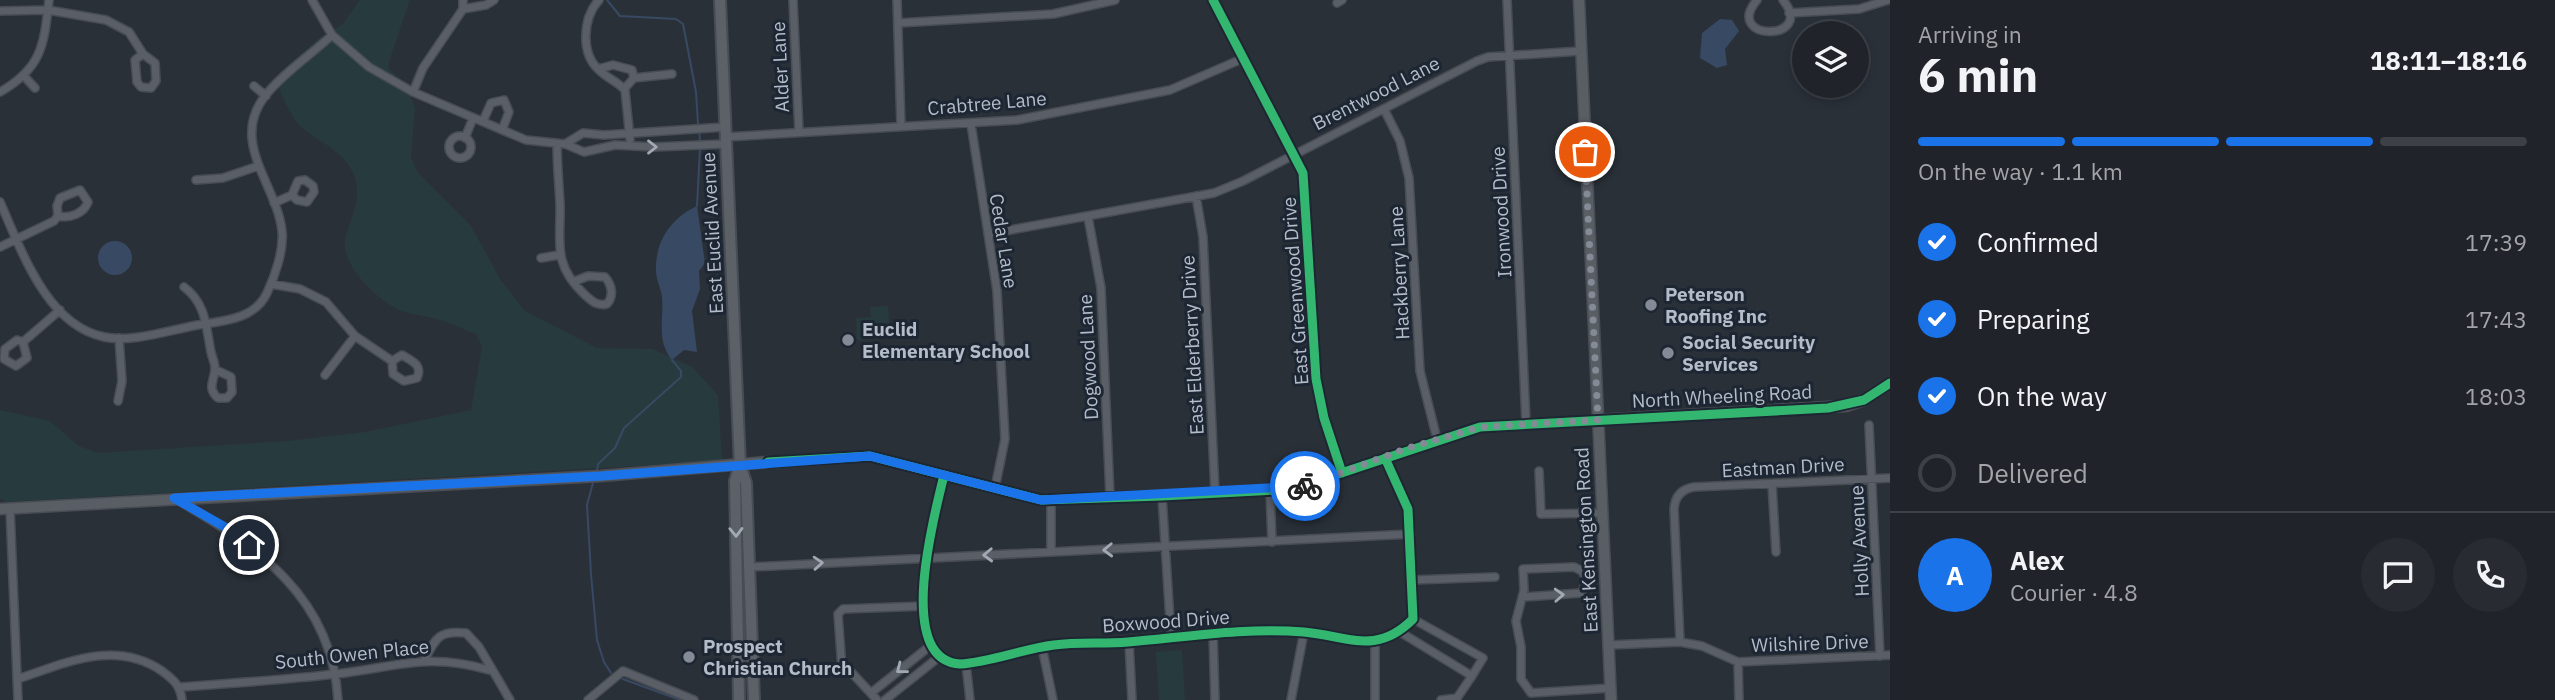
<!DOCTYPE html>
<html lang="en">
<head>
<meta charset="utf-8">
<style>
	body { margin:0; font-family:"IBM Plex Sans",sans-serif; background:#282c32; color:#f1f3f6; height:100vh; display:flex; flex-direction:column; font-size:26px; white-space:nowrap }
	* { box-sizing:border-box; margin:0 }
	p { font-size:23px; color:#a2a4a8 }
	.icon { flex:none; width:38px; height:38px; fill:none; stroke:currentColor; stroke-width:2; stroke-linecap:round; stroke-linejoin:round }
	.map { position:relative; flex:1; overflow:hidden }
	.side { display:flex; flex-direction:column; background:#20242a; width:665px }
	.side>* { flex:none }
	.tools { position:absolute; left:1792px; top:21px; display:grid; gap:14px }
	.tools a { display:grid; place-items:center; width:77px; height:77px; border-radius:50%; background:#20242a; box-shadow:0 4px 10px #0003,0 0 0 2px #3d4147; font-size:35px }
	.pin { position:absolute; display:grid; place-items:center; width:60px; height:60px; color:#fff; margin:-30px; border:4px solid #fff; border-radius:50%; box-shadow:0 2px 7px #0007 }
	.courier { position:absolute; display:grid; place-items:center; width:70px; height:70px; margin:-35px; border:5px solid #1a73e8; border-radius:50%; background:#fff; color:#222; box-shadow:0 2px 9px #0007 }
	.overview em { font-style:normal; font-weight:800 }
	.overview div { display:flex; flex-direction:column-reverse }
	.overview { display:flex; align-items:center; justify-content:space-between; height:119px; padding:0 28px }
	h1 { font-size:46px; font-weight:800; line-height:52px }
	.bar { display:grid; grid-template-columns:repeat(4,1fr); gap:10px 7px; align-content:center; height:84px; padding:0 28px }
	.bar i { height:9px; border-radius:5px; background:#3d4147 }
	.bar .selected { background:#1a73e8 }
	.bar p { grid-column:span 4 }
	.line { display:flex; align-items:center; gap:18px; padding:0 28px; border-top:2px solid #3d4147 }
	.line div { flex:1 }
	.round { display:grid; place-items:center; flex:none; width:74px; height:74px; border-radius:37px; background:#282c32 }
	ol { padding:0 28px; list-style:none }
	li { display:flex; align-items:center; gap:21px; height:77px }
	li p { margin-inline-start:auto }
	li .icon { padding:7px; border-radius:50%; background:#1a73e8; color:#fff; stroke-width:4 }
	li:last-child { color:#a2a4a8 }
	li i { width:38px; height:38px; border:4px solid #3d4147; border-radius:50% }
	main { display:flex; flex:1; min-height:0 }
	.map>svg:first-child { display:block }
	.green { fill:#273a3e }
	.water { fill:#384963 }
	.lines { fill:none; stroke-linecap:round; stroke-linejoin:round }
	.stream { stroke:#384963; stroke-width:2 }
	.street-casing { stroke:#484c53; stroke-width:10 }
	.secondary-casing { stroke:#484c53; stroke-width:13 }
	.primary-casing { stroke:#484c55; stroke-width:14 }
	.street { stroke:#5a5e66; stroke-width:7 }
	.secondary { stroke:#595d64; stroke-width:10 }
	.primary { stroke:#5c6168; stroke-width:10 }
	.cycleway-casing { stroke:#1d2633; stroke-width:13 }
	.cycleway { stroke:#33b770; stroke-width:9 }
	.oneway { stroke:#a2a9b5 }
	.oneway2 { stroke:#a2aab6 }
	.done { stroke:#848b96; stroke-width:7; stroke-dasharray:0 12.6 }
	.route { stroke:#1a73e8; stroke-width:9 }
	.poi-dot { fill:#848b96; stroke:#1d2633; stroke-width:2.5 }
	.labels { text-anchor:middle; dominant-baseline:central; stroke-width:6; stroke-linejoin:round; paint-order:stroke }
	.street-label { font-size:19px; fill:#b4bcc9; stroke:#1d2633 }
	.poi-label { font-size:19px; font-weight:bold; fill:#b4bcc9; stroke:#1d2633; text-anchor:start }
</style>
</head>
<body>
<main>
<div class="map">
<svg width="1890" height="700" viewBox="0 0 1890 700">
	<rect width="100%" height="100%" fill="#2a3038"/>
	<path class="green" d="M360,0H410L389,62V69L405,84L415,108L411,157L418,173L471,226L500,279L525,311L597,348L653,349L692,367L718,395L722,461L6,502L0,498V410L50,421L79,446L98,453L287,441L365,432L471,410L482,347L476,334C462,329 449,322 436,319C424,315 411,315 399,310C375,298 335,261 347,232C355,209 364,189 349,166C338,148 315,140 300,126C289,115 282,93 274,79L319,38L343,24Z
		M888,306L890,338L857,340L856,318L871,317L870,307Z
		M1182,650L1185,700H1159L1156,652Z"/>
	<path class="water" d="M1720,19L1732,20L1739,31L1725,49L1727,65L1717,68L1700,58L1702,33Z
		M697,206L705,263L699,271L700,289L692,311L697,352L684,350L672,360C656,341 664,319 662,297C661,288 656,280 656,271C655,241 671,218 697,206Z
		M98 258a17 17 0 1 1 34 0a17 17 0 1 1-34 0Z"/>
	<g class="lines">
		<path class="stream" d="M607,0L620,16L676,19L683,24L696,92L698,124
			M699,130L700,142
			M697,206L700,148
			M597,471L598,464L615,448L624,428L681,377V371L672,360
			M594,479L587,505L591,574L597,640L604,662L611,673
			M623,679L680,700"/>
		<g class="street-casing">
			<path id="street" d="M312,0L332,35L369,67L413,92L526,140L565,144L584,152L615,145L654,147L725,144
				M599,0C583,17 580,53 599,70C607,78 618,82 625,90L630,139
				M793,0L799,132
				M897,0L901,126
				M1213,0L1303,173L1316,379L1324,418L1342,473
				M1507,0L1526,422
				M1757,0C1722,42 1817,42 1783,0
				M1337,3L1342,0
				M463,9L486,5L494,0
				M0,11L48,10L106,20L129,32L143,54L155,63L156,81L151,88L141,87L137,82L135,60L143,54
				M1789,13L1859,9L1888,0
				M898,23L1053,14L1115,0
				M598,69L613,65L632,70L634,78L624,89
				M24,76L35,88
				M634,78L672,74
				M254,86L266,96
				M0,92C42,68 44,45 49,0
				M413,92L423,68L463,9V0
				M1384,109L1400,141L1409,178L1420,371L1437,439
				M483,121L491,103L504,100L509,112L502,130
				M971,124L997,291L1005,439L995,488
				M449 147a11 11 0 1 1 22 0a11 11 0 1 1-22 0Z
				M725,137L1017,120L1170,90L1244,58
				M465,138L473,118
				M557,144C557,164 559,184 560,204C561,242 552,264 584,294C592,301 596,306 607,304C614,296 612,285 605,277L588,276L573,282
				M565,144L583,133L604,135L725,127
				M196,180L223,178L258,166
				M1196,196L1203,237L1215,492
				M0,202C21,249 46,325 104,337C133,343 169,330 198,325C224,321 255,319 267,293C275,276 284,250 282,231C277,185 229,142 265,96C283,73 311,55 332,35
				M274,203L292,195L297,200L307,202L314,192L313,186L305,180L298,181L292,195
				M1088,217L1101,288L1110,497
				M988,234L1214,193L1243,181L1477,61L1488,57L1581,51
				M0,247L54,221L58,216L57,206L60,198L80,190L88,202C84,213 70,219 58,216
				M541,258L559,255
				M271,284L300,289L326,302L355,336L392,361L402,355C412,361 423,365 417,378L404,381L393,374L392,361
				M184,287C206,303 206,327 211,352C212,357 215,363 215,368C215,380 206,388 218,398H227L232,392L231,377L216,370
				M23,342L17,340L5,349L4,359L16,366L27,358L23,342L60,310
				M325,375L355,336
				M118,401L122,381L119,338
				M1869,425L1880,656
				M768,462L870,456L1041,500L1162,496L1293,489L1480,427L1598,420
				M1539,471L1541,514L1603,513
				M944,475C935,513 894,660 960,664C992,662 1022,649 1054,645C1078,642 1104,644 1128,642C1186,637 1246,627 1304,632C1348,636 1376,656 1413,619L1408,509L1385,458
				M1772,484L1776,552
				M1270,490L1272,542
				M1162,496L1171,636
				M176,499C258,547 332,597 338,700
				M1051,500V552
				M10,509L18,700
				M750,567L1411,534
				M1413,580L1495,577
				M1523,597L1581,593L1587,581L1582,571L1574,567L1523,569L1524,590L1516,621L1521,647V679L1531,693L1611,688
				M1413,619L1483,658L1472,676
				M1400,632L1472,676L1457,698L1441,700
				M1213,633L1215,700
				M1129,642L1132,700
				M1680,642L1674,509C1675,497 1681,489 1694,487L1890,478
				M1609,645L1680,642L1702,646L1738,662L1890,655
				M1042,647L1053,700
				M425,659C436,637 440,630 466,633L479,647L510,700
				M1738,662L1739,700
				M966,664L970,700
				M18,679C65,663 115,639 162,671C174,680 180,685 182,700
				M181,687C232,683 284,680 336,674C397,667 427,652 489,670
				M871,693L930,646
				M588,700L623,671L694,700
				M877,700L852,673L842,669L838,614L843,609L925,606
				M885,700L939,657
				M1291,700L1304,632
				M1375,700V641"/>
		</g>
		<g class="secondary-casing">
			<path id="secondary" d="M1579,0L1611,700
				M1598,420L1846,406L1864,400L1890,383
				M0,509L601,476L768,462"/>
		</g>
		<g class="primary-casing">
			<path id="primary" d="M720,0L740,465L746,483L754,700
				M739,700L735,481L740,465"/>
		</g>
		<use href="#street" class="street"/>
		<use href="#secondary" class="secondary"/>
		<use href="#primary" class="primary"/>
		<g class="cycleway-casing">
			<path id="cycleway" d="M1213,0L1303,173L1316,379L1324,418L1342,473
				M768,462L870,456L1041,500L1162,496L1293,489L1480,427L1828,408L1864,400L1890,383
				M944,475C935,513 894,660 960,664C992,662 1022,649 1054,645C1078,642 1104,644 1128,642C1186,637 1246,627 1304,632C1348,636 1376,656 1413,619L1408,509L1385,458"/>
		</g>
		<use href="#cycleway" class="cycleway"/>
	</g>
	<defs><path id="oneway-chevron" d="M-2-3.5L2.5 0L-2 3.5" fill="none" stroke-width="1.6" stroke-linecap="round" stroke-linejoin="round" transform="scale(1.75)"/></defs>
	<g class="oneway">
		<use href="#oneway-chevron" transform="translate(652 147)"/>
		<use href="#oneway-chevron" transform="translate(1108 550) rotate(178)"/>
		<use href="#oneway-chevron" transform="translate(988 555) rotate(178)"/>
		<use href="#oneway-chevron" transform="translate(818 563) rotate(-4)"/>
		<use href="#oneway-chevron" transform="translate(1559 595) rotate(-3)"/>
		<use href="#oneway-chevron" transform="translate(901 669) rotate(142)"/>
	</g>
	<use class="oneway2" href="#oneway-chevron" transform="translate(736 532) rotate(89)"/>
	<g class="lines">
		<path class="done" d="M1305,486L1405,449L1480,427L1598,420L1585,152"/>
		<path class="route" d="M249,545L232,531L174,498L601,476L870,456L1041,500L1305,486"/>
	</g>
	<g class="poi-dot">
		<circle cx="1651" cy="305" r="7"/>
		<circle cx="848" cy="340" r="7"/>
		<circle cx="1668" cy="353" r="7"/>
		<circle cx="689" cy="657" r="7"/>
	</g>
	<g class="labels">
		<g class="street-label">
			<text transform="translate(780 67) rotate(-93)">Alder Lane</text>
			<text transform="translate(1376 93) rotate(-27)">Brentwood Lane</text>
			<text transform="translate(987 103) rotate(-5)">Crabtree Lane</text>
			<text transform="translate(1501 212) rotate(-93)">Ironwood Drive</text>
			<text transform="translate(712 233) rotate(-93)">East Euclid Avenue</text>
			<text transform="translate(1004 241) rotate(81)">Cedar Lane</text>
			<text transform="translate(1399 273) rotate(-93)">Hackberry Lane</text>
			<text transform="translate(1295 291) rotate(-94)">East Greenwood Drive</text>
			<text transform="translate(1192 345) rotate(-93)">East Elderberry Drive</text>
			<text transform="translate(1088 357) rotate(-93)">Dogwood Lane</text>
			<text transform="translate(1722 396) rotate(-3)">North Wheeling Road</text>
			<text transform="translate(1783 467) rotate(-3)">Eastman Drive</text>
			<text transform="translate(1586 540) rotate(-93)">East Kensington Road</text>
			<text transform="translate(1859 541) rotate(-93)">Holly Avenue</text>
			<text transform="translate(1166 621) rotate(-4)">Boxwood Drive</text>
			<text transform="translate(1810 643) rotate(-2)">Wilshire Drive</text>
			<text transform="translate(352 654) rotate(-6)">South Owen Place</text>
		</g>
		<g class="poi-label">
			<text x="1665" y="294">Peterson<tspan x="1665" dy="22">Roofing Inc</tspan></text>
			<text x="862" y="329">Euclid<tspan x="862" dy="22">Elementary School</tspan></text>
			<text x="1682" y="342">Social Security<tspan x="1682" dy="22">Services</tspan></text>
			<text x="703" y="646">Prospect<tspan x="703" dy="22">Christian Church</tspan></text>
		</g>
	</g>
</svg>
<div class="tools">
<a><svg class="icon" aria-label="layers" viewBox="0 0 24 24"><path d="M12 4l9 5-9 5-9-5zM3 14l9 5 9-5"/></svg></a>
</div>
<div class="pin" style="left:1585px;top:152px;background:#ea580c"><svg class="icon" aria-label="bag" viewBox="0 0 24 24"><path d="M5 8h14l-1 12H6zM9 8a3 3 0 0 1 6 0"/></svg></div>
<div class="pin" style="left:249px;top:545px;background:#1f2937"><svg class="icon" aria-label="home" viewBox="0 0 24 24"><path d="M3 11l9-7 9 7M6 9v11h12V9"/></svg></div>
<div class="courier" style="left:1305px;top:486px"><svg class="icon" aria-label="bike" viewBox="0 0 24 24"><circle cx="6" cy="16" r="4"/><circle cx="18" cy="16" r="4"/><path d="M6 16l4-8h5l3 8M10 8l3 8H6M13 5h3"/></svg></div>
</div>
<section class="side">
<div class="overview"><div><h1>6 min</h1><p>Arriving in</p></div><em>18:11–18:16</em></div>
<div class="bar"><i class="selected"></i><i class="selected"></i><i class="selected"></i><i></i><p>On the way · 1.1 km</p></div>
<ol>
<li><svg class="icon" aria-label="check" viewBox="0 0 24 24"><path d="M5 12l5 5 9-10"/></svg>Confirmed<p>17:39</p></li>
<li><svg class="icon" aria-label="check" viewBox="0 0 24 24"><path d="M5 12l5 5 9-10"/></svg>Preparing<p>17:43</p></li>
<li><svg class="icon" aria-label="check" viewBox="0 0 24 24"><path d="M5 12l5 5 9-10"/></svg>On the way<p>18:03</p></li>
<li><i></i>Delivered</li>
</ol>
<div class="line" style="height:126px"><b class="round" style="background:#1a73e8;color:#fff">A</b><div><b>Alex</b><p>Courier · 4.8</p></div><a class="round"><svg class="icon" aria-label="chat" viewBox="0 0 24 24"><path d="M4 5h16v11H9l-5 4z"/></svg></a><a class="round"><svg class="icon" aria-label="phone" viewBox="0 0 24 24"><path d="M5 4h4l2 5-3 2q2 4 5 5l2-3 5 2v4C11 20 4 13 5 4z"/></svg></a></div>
</section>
</main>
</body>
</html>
